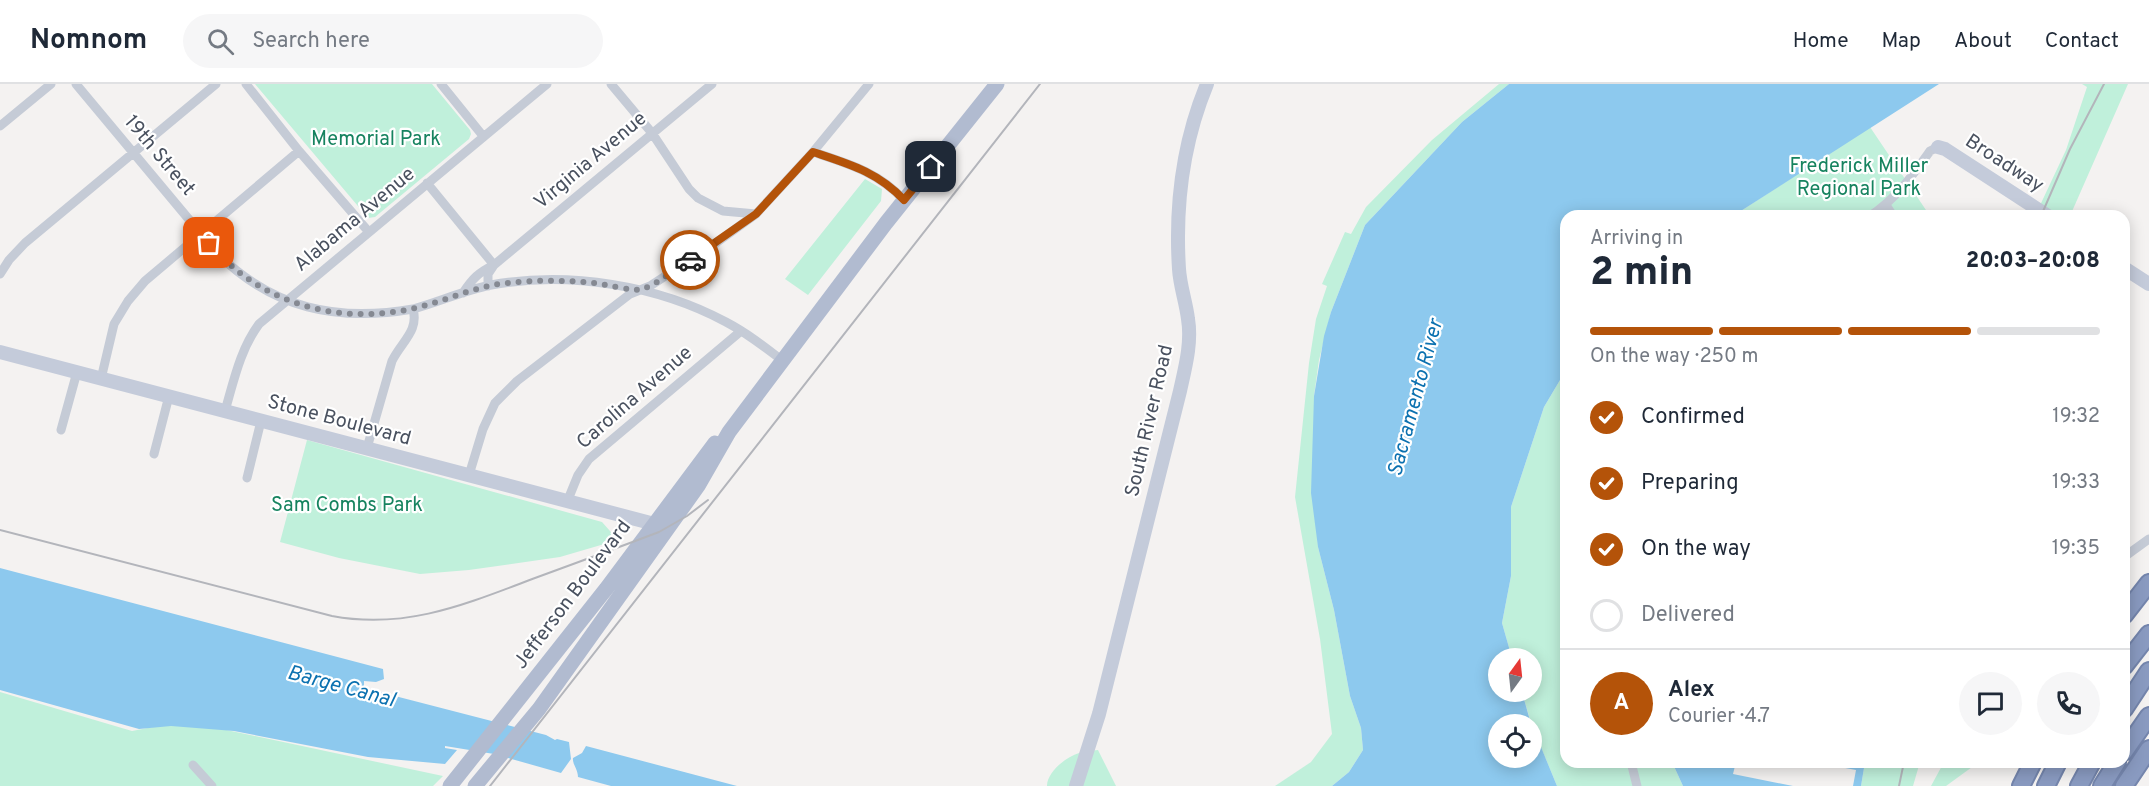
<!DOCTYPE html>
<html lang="en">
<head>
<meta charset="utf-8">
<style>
	body { margin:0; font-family:Overpass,sans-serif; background:#f6f6f7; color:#1f2937; height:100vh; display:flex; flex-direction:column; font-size:22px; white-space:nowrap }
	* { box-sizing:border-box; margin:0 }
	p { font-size:20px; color:#747a83 }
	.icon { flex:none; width:33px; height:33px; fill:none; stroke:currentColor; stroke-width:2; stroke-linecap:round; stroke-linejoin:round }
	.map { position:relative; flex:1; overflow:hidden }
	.sheet { position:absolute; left:1560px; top:126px; width:570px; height:558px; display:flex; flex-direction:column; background:#fff; border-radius:18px; box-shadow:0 3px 15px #0003 }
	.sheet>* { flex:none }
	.needle { width:39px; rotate:15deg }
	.buttons { position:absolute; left:1488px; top:564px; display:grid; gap:12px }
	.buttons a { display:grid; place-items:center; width:54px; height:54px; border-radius:50%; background:#fff; box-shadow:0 3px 15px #0003; font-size:30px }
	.pin { position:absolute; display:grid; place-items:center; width:51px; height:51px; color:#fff; margin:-26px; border-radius:12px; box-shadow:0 3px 9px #0006 }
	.courier { position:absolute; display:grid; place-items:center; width:60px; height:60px; margin:-30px; border:4px solid #b45309; border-radius:50%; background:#fff; color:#222; box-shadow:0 2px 8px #0007 }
	.head em { font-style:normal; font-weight:800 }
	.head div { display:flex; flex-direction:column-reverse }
	.head { display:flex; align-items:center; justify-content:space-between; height:102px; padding:0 30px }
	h1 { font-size:39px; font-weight:800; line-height:45px }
	.bar { display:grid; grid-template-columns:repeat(4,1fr); gap:9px 6px; align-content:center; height:72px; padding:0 30px }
	.bar i { height:8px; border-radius:4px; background:#e0e1e3 }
	.bar .current { background:#b45309 }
	.bar p { grid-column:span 4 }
	.line { display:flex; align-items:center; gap:15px; padding:0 30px; border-top:2px solid #e0e1e3 }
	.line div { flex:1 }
	.round { display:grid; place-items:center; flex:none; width:63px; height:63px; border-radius:32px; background:#f6f6f7 }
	ol { padding:0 30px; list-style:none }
	li { display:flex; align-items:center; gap:18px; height:66px }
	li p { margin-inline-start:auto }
	li .icon { padding:6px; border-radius:50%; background:#b45309; color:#fff; stroke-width:4 }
	li:last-child { color:#747a83 }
	li i { width:33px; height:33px; border:3px solid #e0e1e3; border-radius:50% }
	header { display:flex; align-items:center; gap:36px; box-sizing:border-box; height:84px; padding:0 30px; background:#fff; border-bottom:2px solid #e0e1e3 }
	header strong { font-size:28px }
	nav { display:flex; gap:33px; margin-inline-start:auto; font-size:21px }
	.search { width:420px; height:54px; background:#f6f6f7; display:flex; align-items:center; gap:15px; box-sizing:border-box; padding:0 21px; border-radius:33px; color:#747a83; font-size:22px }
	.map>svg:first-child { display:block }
	.green { fill:#c0f0db }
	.water { fill:#8dc9ee }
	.pier { fill:#f4f2f1 }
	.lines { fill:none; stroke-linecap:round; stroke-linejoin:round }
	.highway-casing { stroke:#7485ac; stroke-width:20 }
	.street { stroke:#c5cbd6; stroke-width:9 }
	.secondary { stroke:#c4cbda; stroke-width:14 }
	.primary { stroke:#b1bbd0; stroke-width:15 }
	.highway { stroke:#899ac0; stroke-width:16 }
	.rail { stroke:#b3b5bb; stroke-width:2 }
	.done { stroke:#858992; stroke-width:6; stroke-dasharray:0 10.8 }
	.route { stroke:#b45309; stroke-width:8 }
	.labels { text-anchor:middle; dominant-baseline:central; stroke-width:4.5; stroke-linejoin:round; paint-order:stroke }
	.park-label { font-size:20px; fill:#16835f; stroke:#fff }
	.street-label { font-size:20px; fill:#49515f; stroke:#fff }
	.water-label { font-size:21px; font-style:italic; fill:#0b71b0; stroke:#fff }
</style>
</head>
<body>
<header>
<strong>Nomnom</strong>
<div class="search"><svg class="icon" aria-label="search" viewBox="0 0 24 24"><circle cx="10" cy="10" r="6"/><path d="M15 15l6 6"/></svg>Search here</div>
<nav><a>Home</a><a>Map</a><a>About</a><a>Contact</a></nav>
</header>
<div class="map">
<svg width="2149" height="702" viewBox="0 0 2149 702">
	<rect width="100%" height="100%" fill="#f4f2f1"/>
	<path class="green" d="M255,0H432L470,46L471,50L469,55L375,133L368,134Z
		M1499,0H1509L1462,38L1365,141L1331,228L1319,276L1314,312V358L1318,463L1334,526L1350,612L1361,644L1363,666L1349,688L1332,702H1275L1311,678L1332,650L1320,555L1295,413L1309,279L1316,235L1327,202L1322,200L1345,148L1351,150L1366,123L1432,56Z
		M2082,0H2128L2070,132H2035L2066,66L2087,3Z
		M1870,43L1930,132H1733Z
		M865,95L882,105L881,117L808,211L785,195Z
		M1566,286V678H1672L1683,702H1557L1531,639L1522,608H1532V574H1512L1502,539L1511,492V423L1544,323Z
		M307,356L602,438L618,456L560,473L469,486L420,490L339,474L280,458Z
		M0,608L132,647L184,637L443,692L433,702H0Z
		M1098,666L1116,702H1047C1047,688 1066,673 1079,669C1085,667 1092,667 1098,666Z
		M1865,678H1920L1913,702H1861Z
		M1944,678H1979L1946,702H1931Z"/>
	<path class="water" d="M1509,0H1939L1733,132H1566V286L1544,323L1511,423V492L1502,539L1512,574H1498V608H1522L1531,640H1498V674H1532V641L1557,702H1332L1349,688L1363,666L1361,644L1350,612L1334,526L1318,463L1311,409L1314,312L1324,252L1331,228L1365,141L1462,38Z
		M0,484L383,585L384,595L376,598L364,597V604L546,651L555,656L557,655L569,658L571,675L561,689L494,670L445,662V664L457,666L445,680L368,673L234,647L171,642L139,645L0,606Z
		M586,662L737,702H611L578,693C578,685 572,680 573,674L582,669Z
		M1672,678H1865L1861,702H1683Z"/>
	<path class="pier" d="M1736,678H1813L1856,686L1853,702H1793L1733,690Z"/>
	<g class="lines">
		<g class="highway-casing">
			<path id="highway" d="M2124,531L2149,499
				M2124,582L2149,550
				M2124,625L2149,587
				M2124,668L2149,632
				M2021,702L2033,678
				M2046,702L2058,678
				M2079,702L2092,678
				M2102,702L2117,678
				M2124,702L2149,665"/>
		</g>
		<path class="street" d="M76,0L217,169C273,225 337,238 413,225
			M246,0L299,67L368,147
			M441,0L483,52
			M611,0L652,49L689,105L698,114L723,127L756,130
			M0,42L51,0
			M813,68C849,80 878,88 904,116
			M427,99L494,181C479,188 472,195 463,209
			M1886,121L1893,132
			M1870,132C1896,115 1912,92 1930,67L1938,63
			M0,190L9,176L25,159L216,0
			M488,202V190L494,181L712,0
			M101,295L114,240L128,217L145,197L299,67
			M225,327C234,296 240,266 259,240L547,0
			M61,346L77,288
			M367,364L392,277C402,257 419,247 413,225C439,218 465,206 491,201C569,187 657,201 726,238C747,249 765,263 783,277
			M154,370L169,312
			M469,391L483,345L495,319L517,297L630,210L650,202L713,161L756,130L813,68L869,0
			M247,394L261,337
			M567,418L578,391L589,375L741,247
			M2124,473L2149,455
			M1631,678L1637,702
			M193,681L212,702"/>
		<path class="secondary" d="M1938,63L1945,65L2048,132
			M2124,184L2149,200
			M0,268L662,442
			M1076,702L1099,630L1180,307C1185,284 1192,259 1188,235C1186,218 1180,202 1179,185C1175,122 1183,58 1207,0"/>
		<path class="primary" d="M450,702L606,505L715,359
			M475,702L539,625L698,402L729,348L886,139L997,0"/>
		<use href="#highway" class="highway"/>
		<path class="rail" d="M2041,132L2070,65L2104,0
			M0,446L332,532C406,546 466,520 535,494C576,479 617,464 659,448L687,432L708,416
			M490,702L1040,0
			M1899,702L1904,678"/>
	</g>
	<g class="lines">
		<path class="done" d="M209,159C260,220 339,242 415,224C446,217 475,202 507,199C535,196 565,196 594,199C606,200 633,208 643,205C659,199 675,185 690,176"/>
		<path class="route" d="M690,176L756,130L813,68C849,80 878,88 904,116L931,83"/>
	</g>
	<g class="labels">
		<g class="park-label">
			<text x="376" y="56">Memorial Park</text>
			<text x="1859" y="83">Frederick Miller<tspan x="1859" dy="23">Regional Park</tspan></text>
			<text x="347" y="422">Sam Combs Park</text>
		</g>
		<g class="street-label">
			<text transform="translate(159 72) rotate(50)">19th Street</text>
			<text transform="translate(591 77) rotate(-40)">Virginia Avenue</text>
			<text transform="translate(2004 80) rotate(33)">Broadway</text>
			<text transform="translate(355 136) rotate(-40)">Alabama Avenue</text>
			<text transform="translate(635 314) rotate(-41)">Carolina Avenue</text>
			<text transform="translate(339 337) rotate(15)">Stone Boulevard</text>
			<text transform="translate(1150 337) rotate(-77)">South River Road</text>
			<text transform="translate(573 511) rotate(-53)">Jefferson Boulevard</text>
		</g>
		<g class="water-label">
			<text transform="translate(1416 314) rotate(-75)">Sacramento River</text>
			<text transform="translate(341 603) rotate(15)">Barge Canal</text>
		</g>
	</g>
</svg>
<div class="buttons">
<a><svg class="needle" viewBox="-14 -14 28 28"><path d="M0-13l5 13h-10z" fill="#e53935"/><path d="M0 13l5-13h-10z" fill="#747a83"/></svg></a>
<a><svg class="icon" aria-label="locate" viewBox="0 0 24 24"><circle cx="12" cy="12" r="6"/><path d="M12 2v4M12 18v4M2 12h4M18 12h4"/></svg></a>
</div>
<div class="pin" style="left:209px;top:159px;background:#ea580c"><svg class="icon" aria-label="bag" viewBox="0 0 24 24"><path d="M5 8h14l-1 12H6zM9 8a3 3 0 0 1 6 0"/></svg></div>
<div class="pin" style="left:931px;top:83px;background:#1f2937"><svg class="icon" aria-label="home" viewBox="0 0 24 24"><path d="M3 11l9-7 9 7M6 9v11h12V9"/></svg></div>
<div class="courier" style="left:690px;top:176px"><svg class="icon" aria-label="car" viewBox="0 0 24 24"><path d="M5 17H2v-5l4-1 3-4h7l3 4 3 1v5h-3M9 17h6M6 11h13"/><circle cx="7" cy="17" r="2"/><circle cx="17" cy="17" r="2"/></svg></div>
<section class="sheet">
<div class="head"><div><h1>2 min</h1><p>Arriving in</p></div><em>20:03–20:08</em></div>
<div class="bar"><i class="current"></i><i class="current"></i><i class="current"></i><i></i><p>On the way · 250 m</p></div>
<ol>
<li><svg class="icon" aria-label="check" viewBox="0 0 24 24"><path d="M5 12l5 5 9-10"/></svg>Confirmed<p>19:32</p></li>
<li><svg class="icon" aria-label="check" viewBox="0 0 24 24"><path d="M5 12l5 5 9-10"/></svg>Preparing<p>19:33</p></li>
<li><svg class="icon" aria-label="check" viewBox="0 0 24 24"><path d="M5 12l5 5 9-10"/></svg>On the way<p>19:35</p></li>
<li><i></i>Delivered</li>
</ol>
<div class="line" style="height:108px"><b class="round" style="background:#b45309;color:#fff">A</b><div><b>Alex</b><p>Courier · 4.7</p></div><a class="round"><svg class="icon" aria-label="chat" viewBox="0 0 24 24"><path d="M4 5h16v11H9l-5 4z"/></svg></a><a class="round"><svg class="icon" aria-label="phone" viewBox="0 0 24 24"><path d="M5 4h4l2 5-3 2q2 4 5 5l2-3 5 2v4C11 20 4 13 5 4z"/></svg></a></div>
</section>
</div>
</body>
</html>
